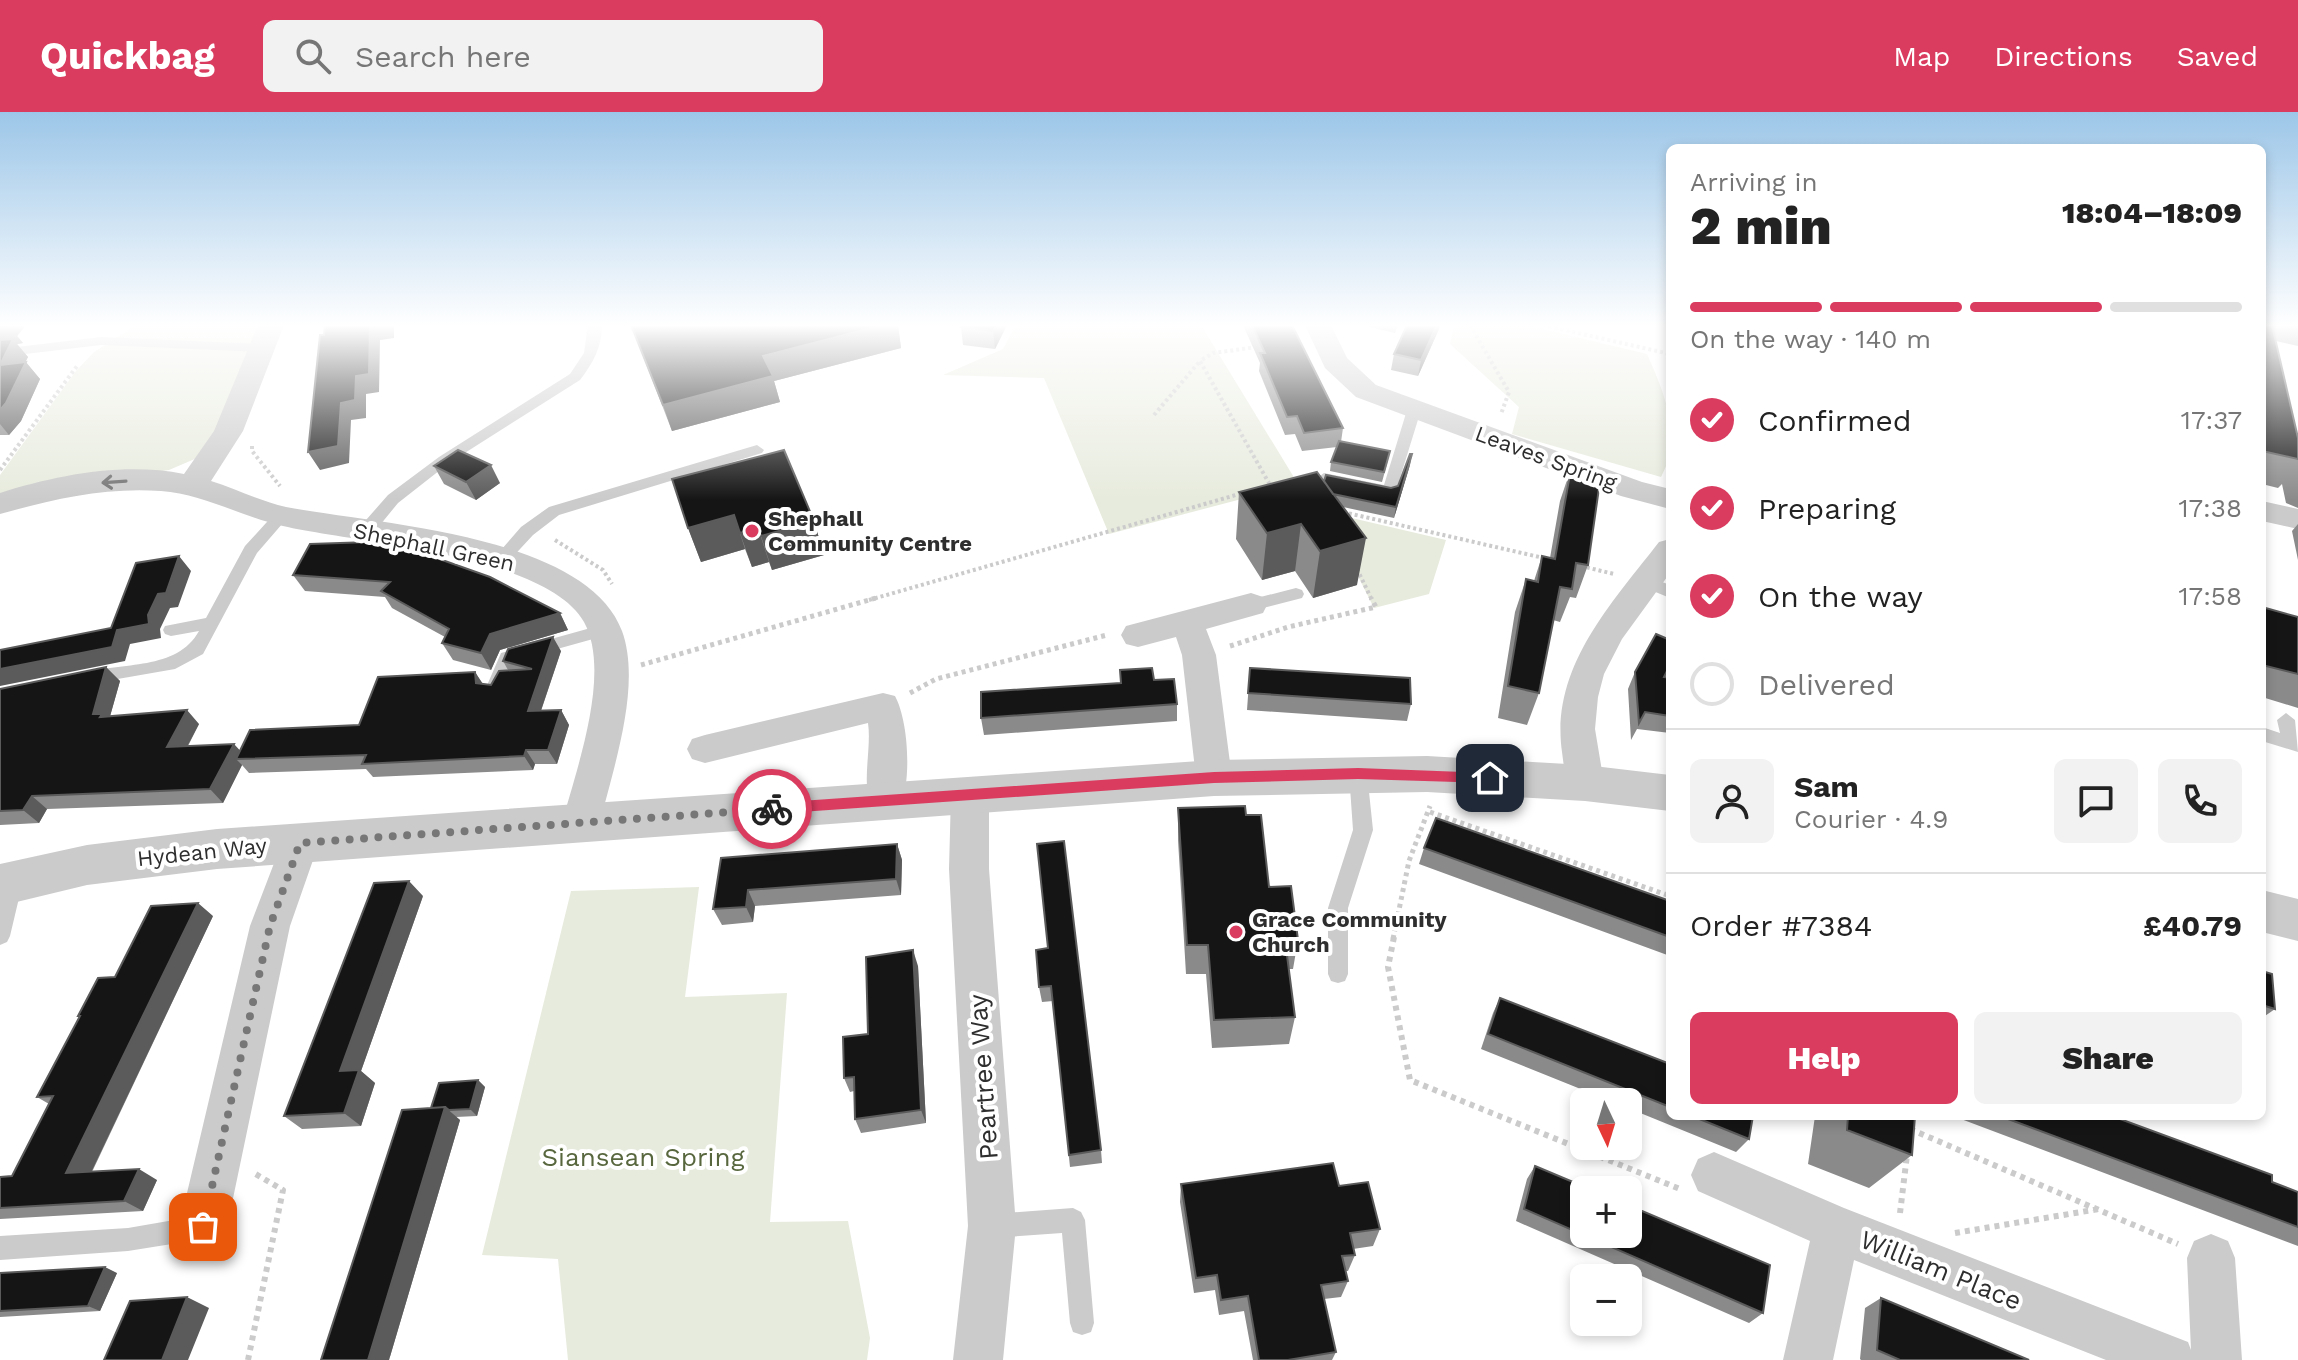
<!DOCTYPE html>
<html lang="en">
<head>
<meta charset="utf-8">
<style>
	body { margin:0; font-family:"Work Sans",sans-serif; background:#f2f2f2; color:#222; height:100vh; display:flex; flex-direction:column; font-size:30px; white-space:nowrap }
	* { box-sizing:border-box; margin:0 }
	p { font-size:26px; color:#767676 }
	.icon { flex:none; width:44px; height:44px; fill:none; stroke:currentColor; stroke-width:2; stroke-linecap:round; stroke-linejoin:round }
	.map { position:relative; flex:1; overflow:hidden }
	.panel { position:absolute; left:1666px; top:32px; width:600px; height:976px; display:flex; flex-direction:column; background:#fff; border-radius:12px; box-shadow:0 4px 12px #0003 }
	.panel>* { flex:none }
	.needle { width:52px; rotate:176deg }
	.buttons { position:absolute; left:1570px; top:976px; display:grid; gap:16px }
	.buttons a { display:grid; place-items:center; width:72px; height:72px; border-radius:12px; background:#fff; box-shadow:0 4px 12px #0003; font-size:40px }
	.pin { position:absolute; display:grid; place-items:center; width:68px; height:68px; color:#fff; margin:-34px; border-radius:16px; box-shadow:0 4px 12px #0006 }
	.courier { position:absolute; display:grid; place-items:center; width:80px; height:80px; margin:-40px; border:6px solid #da3c60; border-radius:50%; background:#fff; color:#222; box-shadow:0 2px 10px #0007 }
	.headline em { font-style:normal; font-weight:800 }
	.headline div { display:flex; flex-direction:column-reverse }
	.headline { display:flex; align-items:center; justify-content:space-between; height:136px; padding:0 24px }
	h1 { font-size:52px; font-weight:800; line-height:60px }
	.bar { display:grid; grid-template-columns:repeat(4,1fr); gap:12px 8px; align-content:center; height:96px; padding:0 24px }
	.bar i { height:10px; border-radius:6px; background:#e0e0e0 }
	.bar .current { background:#da3c60 }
	.bar p { grid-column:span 4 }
	.line { display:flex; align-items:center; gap:20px; padding:0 24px; border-top:2px solid #e0e0e0 }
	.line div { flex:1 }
	.round { display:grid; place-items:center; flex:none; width:84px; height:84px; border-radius:12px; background:#f2f2f2 }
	ol { padding:0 24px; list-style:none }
	li { display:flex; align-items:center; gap:24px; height:88px }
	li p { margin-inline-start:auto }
	li .icon { padding:8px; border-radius:50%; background:#da3c60; color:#fff; stroke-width:4 }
	li:last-child { color:#767676 }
	li i { width:44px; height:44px; border:4px solid #e0e0e0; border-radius:50% }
	.action { display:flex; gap:16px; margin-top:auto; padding:16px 24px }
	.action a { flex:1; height:92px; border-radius:12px; background:#da3c60; color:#fff; font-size:32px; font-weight:800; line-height:92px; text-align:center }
	.action a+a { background:#f2f2f2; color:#222 }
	header { display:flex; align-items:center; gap:48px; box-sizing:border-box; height:112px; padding:0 40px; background:#da3c60; color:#fff }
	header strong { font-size:38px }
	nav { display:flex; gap:44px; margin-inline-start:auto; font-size:28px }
	.search { width:560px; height:72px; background:#f2f2f2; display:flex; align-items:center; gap:20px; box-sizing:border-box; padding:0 28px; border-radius:12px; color:#767676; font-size:30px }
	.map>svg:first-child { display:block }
	.green { fill:#e7ebdd }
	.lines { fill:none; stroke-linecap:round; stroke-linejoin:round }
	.path-far2 { stroke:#cbcbcb; stroke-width:4; stroke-dasharray:3 3; stroke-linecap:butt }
	.path-far1 { stroke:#cbcbcb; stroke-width:5; stroke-dasharray:4 4; stroke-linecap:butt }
	.path { stroke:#cbcbcb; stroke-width:6; stroke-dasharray:5 5; stroke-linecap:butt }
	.service { fill:#cbcbcb; fill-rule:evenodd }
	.minor { fill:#cbcbcb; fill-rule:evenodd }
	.tertiary { fill:#cbcbcb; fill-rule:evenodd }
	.wall { fill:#8a8a8a }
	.shaded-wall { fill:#5b5b5b }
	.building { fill:#151515; stroke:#5b5b5b; stroke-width:2 }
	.oneway { stroke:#757575 }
	.route { fill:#da3c60 }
	.done { stroke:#777; stroke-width:8; stroke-dasharray:0 14.4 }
	.poi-dot { fill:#da3c60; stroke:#fff; stroke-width:3 }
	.labels { text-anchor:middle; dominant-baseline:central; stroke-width:8; stroke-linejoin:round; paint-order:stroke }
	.street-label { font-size:22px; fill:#2e2e2e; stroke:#fff }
	.poi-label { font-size:22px; font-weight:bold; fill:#2e2e2e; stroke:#fff; text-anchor:start }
	.near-street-label { font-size:26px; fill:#2e2e2e; stroke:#fff }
	.near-park-label { font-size:26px; fill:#58673e; stroke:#fff }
</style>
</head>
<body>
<header>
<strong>Quickbag</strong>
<div class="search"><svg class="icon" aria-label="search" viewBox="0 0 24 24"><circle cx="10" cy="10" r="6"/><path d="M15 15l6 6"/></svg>Search here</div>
<nav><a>Map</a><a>Directions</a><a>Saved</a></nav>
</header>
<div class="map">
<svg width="2298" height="1248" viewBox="0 0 2298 1248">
	<rect width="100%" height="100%" fill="#fff"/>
	<path class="green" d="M136,213H262L215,325L197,346L169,358L0,384V363L76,259L94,240Z
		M1016,213H1201L1298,372L1109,422L1044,266L943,263L1003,237Z
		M1454,213H1526L1647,242C1664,280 1683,325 1661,365L1512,322L1519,295L1450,232Z
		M1326,400L1446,428L1429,482L1374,496Z
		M699,775L685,885L787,881L770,1110L848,1109L870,1226L867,1248H568L558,1147L482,1143L571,779Z"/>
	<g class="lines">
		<path class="path-far2" d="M1470,213L1509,280L1501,302
			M1543,213L1670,242
			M1257,235L1213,241L1200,249L1270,373
			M1154,303L1200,249
			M252,334V339L280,374
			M0,358L77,254
			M1343,400L1548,447
			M555,428L603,458L612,472
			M1581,454L1614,462
			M1357,457L1372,488
			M869,488L1243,381"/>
		<path class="path-far1" d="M1230,534L1288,515L1376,495L1371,486
			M641,553L876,486
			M910,581L936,567L1107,523
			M1430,700L1670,784
			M1393,827L1409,749L1430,694"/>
		<path class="path" d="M1394,825L1388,855L1410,968L1680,1077
			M1910,1017L2178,1132
			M1900,1101L1907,1043
			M1955,1121L2099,1097
			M248,1248L283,1078L252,1060"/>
		<path class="service" d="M588,213H602C602,235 593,251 580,268L449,351L398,391L371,424H359L357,420L359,416L388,383L439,345L570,262L584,241Z
			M101,225L263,232L270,236L263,240L101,233L0,245V237Z
			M1414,294L1421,298L1395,382L1390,384L1319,369L1317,366L1324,361L1384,373L1407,298Z
			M757,333L764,338L762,341L559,403L533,423L508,450H496L494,446L521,415L549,395Z
			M281,399L289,404L257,441L203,542L175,557L89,572L83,571L80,566L83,561C121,550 177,559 199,519L171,524L165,522L163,518L165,514L206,506L245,434L276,400Z
			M1647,464L1670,473V486L1641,474L1639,470Z
			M1296,476L1302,478L1304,482L1302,486L1251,499L1243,493L1245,489Z
			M605,512L611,514L613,518L611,522L514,549L500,583H488L485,578L501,541Z
			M2286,601L2295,608L2298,640L2262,629V615L2280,621L2277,608Z
			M1358,654L1365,656L1367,661L1373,718L1348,796V862L1345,869L1338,871L1331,869L1328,862V796L1353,718L1349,661L1351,656Z
			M13,761L20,763L23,769L10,824L7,830L0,833V782L6,763Z
			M1073,1096L1081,1100L1085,1108L1094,1211L1091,1220L1082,1223L1073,1220L1070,1211L1062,1121L992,1126L984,1122L980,1114L984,1106L992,1102Z
			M203,1103L211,1107L215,1115L211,1123L203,1127L128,1139L0,1148V1124L128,1116Z"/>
		<path class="minor" d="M258,213H284L243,319L211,369C236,377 260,389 286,395C375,412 586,422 622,519C642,574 613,656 600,711L594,722L581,727L568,722L562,711C576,658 612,561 584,510C546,442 355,431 283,414C242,405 204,382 161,379C105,375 54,387 0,402V381C57,363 124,350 184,362L214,319Z
			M1305,213H1331L1347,246L1376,273L1642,370L1670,377V397L1621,384L1356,285L1325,256Z
			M2262,389L2298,397V417L2262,409Z
			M1670,427V461L1622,527L1604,562L1598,585L1595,617L1604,671L1598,682L1585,686L1572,682C1565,668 1564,655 1562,640C1550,556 1611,492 1659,430Z
			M1251,481L1263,485L1267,493L1263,501L1206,517L1216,543L1232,666L1227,676L1214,681L1201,676L1196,666L1182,543L1176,525L1138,535L1126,532L1121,523L1126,514Z
			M883,581L895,584C909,610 912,672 899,698L886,702L873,698C860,674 872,638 868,611L705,651L692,647L687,637L692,627L705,623Z
			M970,667L983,671L989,682V757L1016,1114L1003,1248H953L968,1114L949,757L951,682L957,671Z
			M300,715L314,720L319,731L290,814L227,1115L220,1132L203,1139L186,1132L179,1115L250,814L286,720Z
			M1714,1040L1844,1096L2188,1230L2191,1238L2187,1146L2194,1129L2211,1122L2228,1129L2235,1146L2242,1248H2106L1854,1148L1833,1248H1783L1810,1129L1698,1079L1691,1063L1698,1047Z"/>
		<path class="tertiary" d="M1427,644L1585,653L1670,663V699L1585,689L1427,680L1214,684L217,757L87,773L0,794V752L87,733L217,717L1214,648Z
			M2262,778L2298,787V829L2262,820Z"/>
	</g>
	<path class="wall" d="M0,213H26L17,224L23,231L17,232L28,245L25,250L40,267L21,309L9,323H0Z
		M631,213H898L901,236L774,269L780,290L672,319Z
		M962,213H1007L995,237L963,233L961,215Z
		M1243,213H1292L1343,316L1341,330L1388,348L1382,370L1330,359L1331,350L1337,335L1302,339L1295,322L1285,323L1259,259L1260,251Z
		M1370,213H1398L1395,221L1369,215Z
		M2262,213H2298V234L2276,229L2298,326V396L2286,391L2282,372L2278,376L2262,372Z
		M1439,217L1418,264L1391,258L1394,242Z
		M1410,353L1394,406L1343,395L1357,473L1313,486L1295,459L1262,468L1236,427L1239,380L1324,369L1391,376L1398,374Z
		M434,354L500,371L476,388L444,372Z
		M1571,356L1588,453L1576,486L1570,485L1560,510L1553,508L1539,581L1527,613L1498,606L1515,500L1526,467L1534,469L1542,444L1550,446L1560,389Z
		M814,409L824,443L772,458L769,450L752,455L745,437L701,450L688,416Z
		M2298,412V448L2292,419Z
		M420,429L429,443L560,501L568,518L500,538L491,558L453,548L442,531L445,525L392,496L385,485L305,479L293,463Z
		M2262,495L2298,505V596L2262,585Z
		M1670,528V555L1664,566H1670V621L1637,617L1631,628L1628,577L1635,560Z
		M561,539L541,599L561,598L569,613L557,652H535L533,658L373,665L366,657L249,661L242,653L223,691L47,697L39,711L0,713V577L106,555L120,569L110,604L199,612L188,634L240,639L359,613L475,560L483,572L491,573L508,558L503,549Z
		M1250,556L1411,592L1407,609L1247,598Z
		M1154,568L1177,592V609L984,623L981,606Z
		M1178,696L1246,703L1269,775L1298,828L1293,857H1289L1295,905L1289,932L1212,936L1206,862H1186L1178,728Z
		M897,732L902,748L901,783L755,794L753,810L722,813L713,797L721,746Z
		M1424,736L1670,789V844L1419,752Z
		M423,784L361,959L375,971L361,1014L302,1017L284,1004Z
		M213,804L92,1060L157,1068L143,1099L0,1107V1065L12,1064L49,992L37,985L80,905L78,904L115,865Z
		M1048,836L1101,1038L1102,1051L1070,1055L1053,889L1042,890L1039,875Z
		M918,854L926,1011L861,1021L855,1007L854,979L850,980L844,966L868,922Z
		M2262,859L2275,897L2262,906Z
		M1500,886L1670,952V1004H1753L1749,1027L1736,1040L1628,996V990H1613L1481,937L1493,901Z
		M478,968L485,975L477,1004L456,1005L460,1008L389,1248L431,996Z
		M1815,1004H1915L1912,1043L1869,1076L1808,1052Z
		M1953,1004H2112L2298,1080V1134Z
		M1535,1054L1763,1201L1749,1211L1516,1109L1527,1067Z
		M1181,1072L1339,1074L1380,1117L1373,1134L1353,1137L1355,1143L1348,1159H1346L1348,1169L1341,1185L1324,1187L1336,1240L1332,1248H1253L1244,1199L1219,1203L1215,1178L1194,1181L1180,1090Z
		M0,1161H117L100,1199L0,1205Z
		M1881,1186L2029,1248H1861L1860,1247L1865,1196Z"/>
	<path class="shaded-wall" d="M4,213H26L17,224L23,231L17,232L28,245L15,271L0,253V216Z
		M370,213H394V226L380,228L379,280L366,282V306L351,308L349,351L320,358L308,340L341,291L356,264Z
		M883,213H898L901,236L774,269L780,290L672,319L663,293L763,244Z
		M996,213H1007L995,237L993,219Z
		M1437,213H1440L1439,217L1418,264L1421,248Z
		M26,250L40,267L21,309L9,323L0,312V298Z
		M1412,342L1410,353L1394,406L1396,395Z
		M491,353L500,371L476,388L466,370Z
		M734,403L745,437L701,450L688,416Z
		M814,409L824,443L772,458L761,424Z
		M1301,412L1295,459L1262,468L1267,421Z
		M758,416L769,450L752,455L740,421Z
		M1366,426L1357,473L1313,486L1320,439Z
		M420,429L430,446L414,438Z
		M179,444L191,459L178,495L170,496L160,517L161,526L130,532L125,549L0,574V557L117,518L148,503L158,482Z
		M560,501L568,518L500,538L491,558L481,541L490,522Z
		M553,525L561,539L536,613L528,599Z
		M106,555L120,569L109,608L93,602Z
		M475,560L484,574L476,571Z
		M187,598L199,612L180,648L167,635Z
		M561,598L569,613L557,652L548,638Z
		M234,632L246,645L236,647L242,653L223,691L210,677Z
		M526,638L535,652L533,658L524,644Z
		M32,684L47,697L39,711L23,698Z
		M897,732L902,748L901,783L896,767Z
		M409,769L423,784L361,959L375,971L361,1014L344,1001L340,959Z
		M748,778L755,794L753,810L746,795Z
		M198,791L213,804L86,1071L66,1061Z
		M913,838L918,854L926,1011L921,998Z
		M478,968L485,975L477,1004L470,997Z
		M445,995L460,1008L389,1248H368Z
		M139,1057L157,1068L143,1099L124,1089Z
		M105,1155L117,1161L100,1199L88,1194Z
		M187,1185L209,1196L188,1248H162Z"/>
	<path class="building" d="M0,213H7L10,215L0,216Z
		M325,213H370L369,262L356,264L355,288L341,291L338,334L308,340L320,223H324Z
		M631,213H883L763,244L773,264L663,293Z
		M962,213H996L993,219L961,215Z
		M1252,213H1292L1343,316L1304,321L1297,304L1287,305L1260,241H1265Z
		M1407,213H1437L1421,248L1394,242Z
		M2262,213H2272L2298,326V347L2262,339Z
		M13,227L0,253V228Z
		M26,250L6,291L0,298V253Z
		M1339,329L1390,339L1384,360L1331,350Z
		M458,338L491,353L466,370L434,354Z
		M784,338L814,409L761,424L758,416L740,421L734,403L688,416L672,367Z
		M1410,342H1412L1396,395L1333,382L1324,369L1326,363L1391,376L1398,374Z
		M1571,356L1601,362L1588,453L1576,451L1572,477L1560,475L1539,581L1508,574L1526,467L1538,470L1542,444L1555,447Z
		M1317,360L1366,426L1320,439L1301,412L1267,421L1239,380Z
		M375,425L420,429L414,438L490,465L560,501L490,522L481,541L442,531L449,517L381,479L390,470L293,463L310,432L371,430Z
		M179,444L166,481L158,482L148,503L149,512L117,518L112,535L0,557V538L111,516L136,451Z
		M2262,495L2298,505V562L2262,553Z
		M1656,522L1670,528V553L1664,565L1670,566V604L1645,600L1639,611L1635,560Z
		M553,525L528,599L561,598L548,638H526L524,644L362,652L366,643L236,647L250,618L359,613L378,565L475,560L476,571L491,573L499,559L532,557L503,549L508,537Z
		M106,555L93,602H102L100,605L187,598L167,635L234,632L210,677L32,684L23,698L0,699V577Z
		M1152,556L1154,568L1174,567L1177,592L981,606V580L1121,571L1120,558Z
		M1250,556L1410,566L1411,592L1248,581Z
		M1245,694L1246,703H1261L1269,775L1291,774L1298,828H1285L1295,905L1214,908L1208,833H1187L1178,696Z
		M1436,706L1670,789V825L1424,736Z
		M1064,729L1101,1038L1069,1043L1051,874L1039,875L1036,838L1048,836L1037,732Z
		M897,732L896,767L748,778L746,795L713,797L721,746Z
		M409,769L340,959L359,958L344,1001L284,1004L374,771Z
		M198,791L66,1061L139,1057L124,1089L0,1096V1065L12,1064L53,984L37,985L80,904H78L98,866L115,865L151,794Z
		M913,838L921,998L855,1007L854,965L844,966L843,925L868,922L866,845Z
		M2262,859L2272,862L2275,897L2262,893Z
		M1500,886L1670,952V995L1488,922Z
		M478,968L470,997L449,998L445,995L431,996L439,971Z
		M445,995L368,1248H321L402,998Z
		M1692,1004H1753L1749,1027Z
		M1848,1004H1915L1912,1043L1847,1018Z
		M2000,1004H2112L2272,1063V1070L2298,1080V1115Z
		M1333,1051L1339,1074L1368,1070L1380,1117L1350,1121L1355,1143L1342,1144L1348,1169L1321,1173L1336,1240L1288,1248H1259L1248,1184L1221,1188L1217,1163L1196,1166L1181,1072Z
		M1535,1054L1592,1078H1584V1122H1628V1093L1770,1153L1763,1201L1524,1097Z
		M105,1155L88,1194L0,1199V1161Z
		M187,1185L162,1248H104L130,1189Z
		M1881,1186L2029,1248H1900L1877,1238Z"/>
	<defs><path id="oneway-shaft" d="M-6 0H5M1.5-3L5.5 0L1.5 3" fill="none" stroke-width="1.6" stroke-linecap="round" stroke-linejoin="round" transform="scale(2)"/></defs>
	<use class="oneway" href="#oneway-shaft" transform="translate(114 370) rotate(176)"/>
	<linearGradient id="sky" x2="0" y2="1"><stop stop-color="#9cc6e8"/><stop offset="0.55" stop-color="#fff"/><stop offset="1" stop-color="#fff" stop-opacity="0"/></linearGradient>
	<rect width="2298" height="388" fill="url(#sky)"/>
	<path class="route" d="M1358,656L1490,661L1497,666L1490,671L1358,667L1214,671L772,702L765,697L772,691L1214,660Z"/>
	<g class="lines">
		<path class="done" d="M203,1115L270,814L300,731L772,697"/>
	</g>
	<g class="poi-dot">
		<circle cx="752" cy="419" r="8"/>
		<circle cx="1236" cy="820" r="8"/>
	</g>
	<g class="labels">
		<g class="street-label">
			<text transform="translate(1546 346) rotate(20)">Leaves Spring</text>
			<text transform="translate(434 435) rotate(12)">Shephall Green</text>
			<text transform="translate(202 740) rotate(-6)">Hydean Way</text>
		</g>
		<g class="poi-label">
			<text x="768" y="406">Shephall<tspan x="768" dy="25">Community Centre</tspan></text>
			<text x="1252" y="807">Grace Community<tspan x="1252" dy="25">Church</tspan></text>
		</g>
		<g class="near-street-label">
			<text transform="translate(983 965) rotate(-94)">Peartree Way</text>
			<text transform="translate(1941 1158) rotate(22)">William Place</text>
		</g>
		<g class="near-park-label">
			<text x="643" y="1045">Siansean Spring</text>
		</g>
	</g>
</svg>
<div class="buttons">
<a><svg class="needle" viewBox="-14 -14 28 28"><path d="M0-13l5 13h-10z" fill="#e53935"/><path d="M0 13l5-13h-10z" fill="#767676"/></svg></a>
<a>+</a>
<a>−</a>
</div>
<div class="pin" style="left:203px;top:1115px;background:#ea580c"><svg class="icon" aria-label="bag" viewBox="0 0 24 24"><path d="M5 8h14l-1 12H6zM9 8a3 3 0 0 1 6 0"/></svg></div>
<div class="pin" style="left:1490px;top:666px;background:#1f2937"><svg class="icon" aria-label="home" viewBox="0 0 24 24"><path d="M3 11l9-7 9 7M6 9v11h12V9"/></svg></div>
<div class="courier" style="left:772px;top:697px"><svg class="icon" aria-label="bike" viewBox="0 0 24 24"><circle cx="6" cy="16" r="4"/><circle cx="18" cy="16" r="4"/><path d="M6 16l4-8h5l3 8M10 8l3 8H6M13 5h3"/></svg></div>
<section class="panel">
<div class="headline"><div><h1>2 min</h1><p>Arriving in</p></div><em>18:04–18:09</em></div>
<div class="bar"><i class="current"></i><i class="current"></i><i class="current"></i><i></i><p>On the way · 140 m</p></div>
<ol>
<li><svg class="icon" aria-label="check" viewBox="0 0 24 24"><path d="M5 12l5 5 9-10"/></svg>Confirmed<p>17:37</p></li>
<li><svg class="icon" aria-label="check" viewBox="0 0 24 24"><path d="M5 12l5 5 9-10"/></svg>Preparing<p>17:38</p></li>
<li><svg class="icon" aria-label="check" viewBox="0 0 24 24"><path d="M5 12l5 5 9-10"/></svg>On the way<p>17:58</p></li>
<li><i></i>Delivered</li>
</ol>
<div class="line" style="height:144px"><a class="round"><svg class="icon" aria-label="person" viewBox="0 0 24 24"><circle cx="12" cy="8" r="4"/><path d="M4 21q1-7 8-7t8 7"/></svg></a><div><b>Sam</b><p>Courier · 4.9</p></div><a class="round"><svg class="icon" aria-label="chat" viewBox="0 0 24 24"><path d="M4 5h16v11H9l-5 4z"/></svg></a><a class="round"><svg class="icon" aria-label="phone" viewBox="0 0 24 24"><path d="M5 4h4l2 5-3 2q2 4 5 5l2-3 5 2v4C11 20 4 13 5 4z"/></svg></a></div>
<div class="line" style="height:104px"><div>Order #7384</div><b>£40.79</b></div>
<div class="action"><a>Help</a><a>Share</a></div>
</section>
</div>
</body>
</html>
